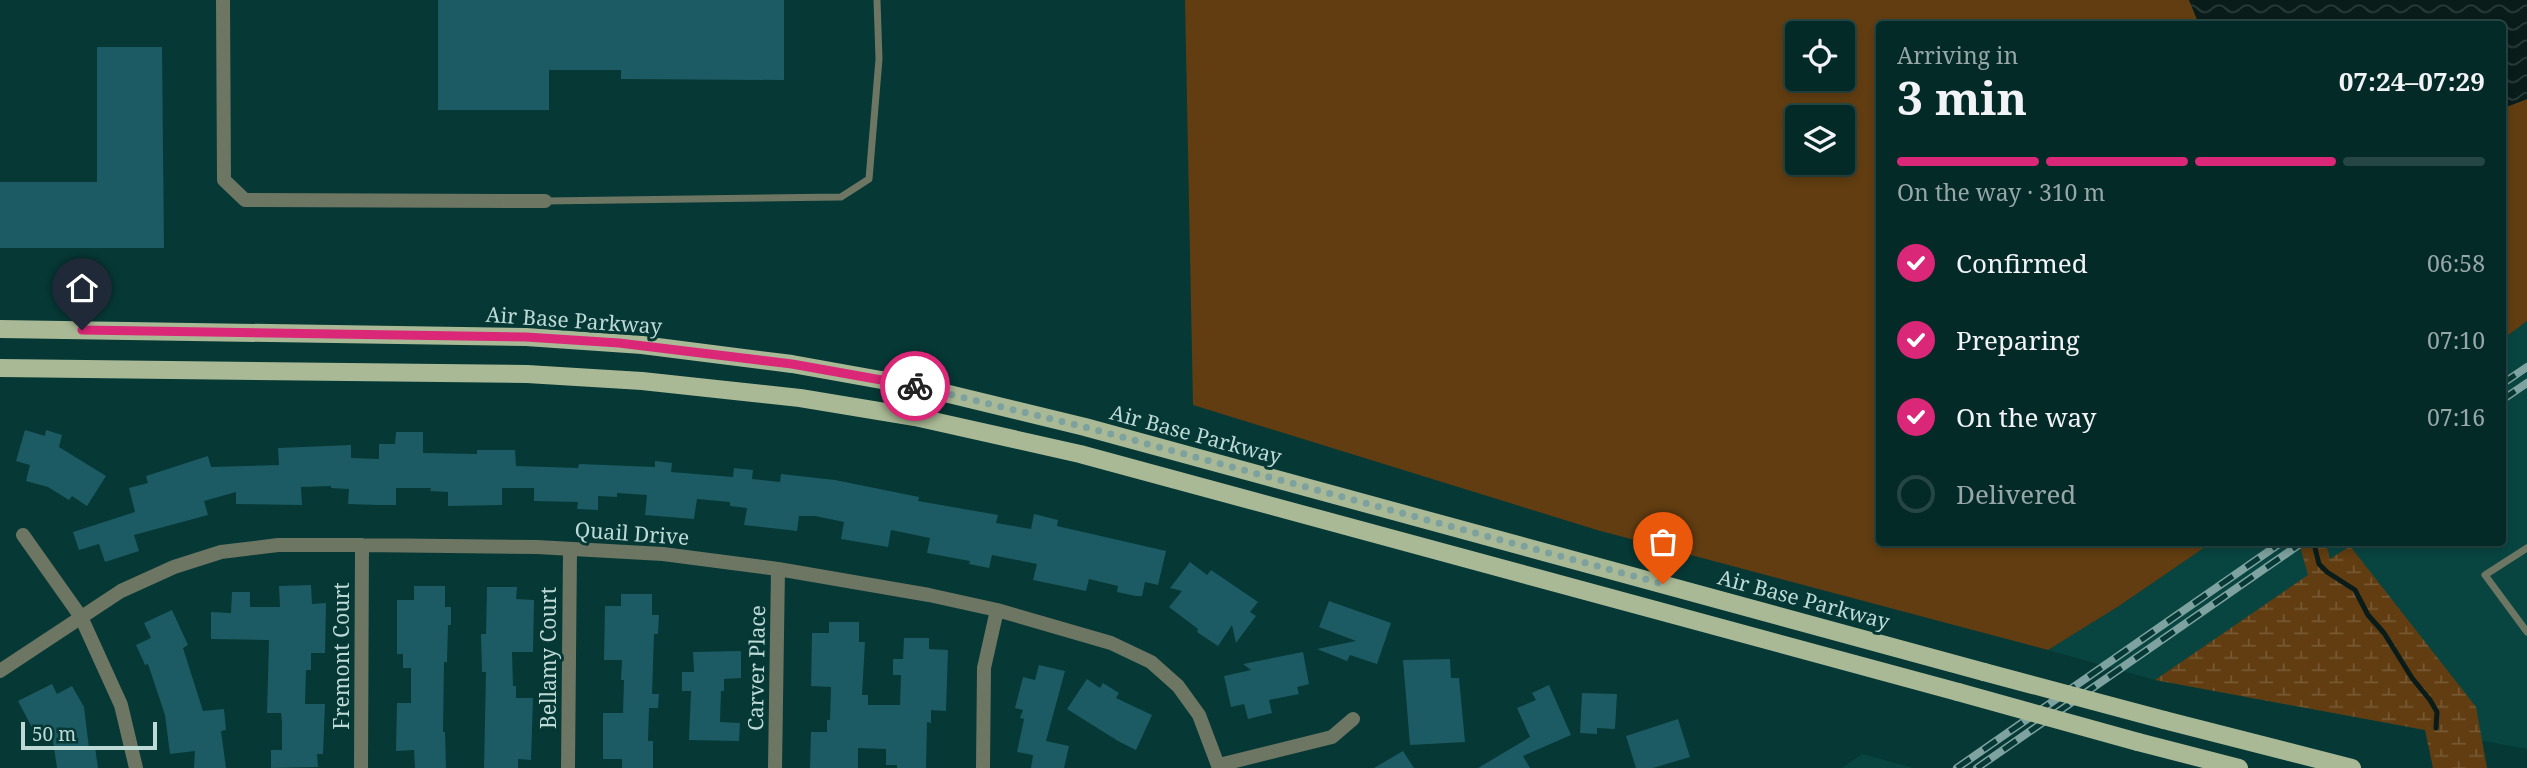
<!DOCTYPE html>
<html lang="en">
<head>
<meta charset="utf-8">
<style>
	body { margin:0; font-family:"Noto Serif",serif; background:#0d3230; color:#f1f3f6; height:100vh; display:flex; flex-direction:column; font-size:26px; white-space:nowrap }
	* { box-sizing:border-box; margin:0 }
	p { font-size:23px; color:#97a7a8 }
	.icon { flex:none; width:38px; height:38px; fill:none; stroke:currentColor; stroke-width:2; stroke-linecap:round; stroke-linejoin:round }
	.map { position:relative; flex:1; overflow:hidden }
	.panel { position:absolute; left:1876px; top:21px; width:630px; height:525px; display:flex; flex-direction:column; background:#042a28; border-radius:7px; box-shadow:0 4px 10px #0003,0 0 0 2px #254645 }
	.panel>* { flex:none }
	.tools { position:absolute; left:1785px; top:21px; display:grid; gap:14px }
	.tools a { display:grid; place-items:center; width:70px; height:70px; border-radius:7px; background:#042a28; box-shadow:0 4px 10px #0003,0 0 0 2px #254645; font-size:35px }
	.scale { position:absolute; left:21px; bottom:18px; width:136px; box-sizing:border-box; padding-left:7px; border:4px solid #bddad6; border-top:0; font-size:19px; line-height:24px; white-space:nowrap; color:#bddad6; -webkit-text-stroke:5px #063835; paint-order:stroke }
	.pin { position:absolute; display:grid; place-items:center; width:60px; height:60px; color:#fff; margin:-72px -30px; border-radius:50% 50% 50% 0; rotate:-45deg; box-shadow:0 0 7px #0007 }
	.pin .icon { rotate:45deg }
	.courier { position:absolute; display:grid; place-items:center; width:70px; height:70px; margin:-35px; border:5px solid #db2777; border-radius:50%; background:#fff; color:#222; box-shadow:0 2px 9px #0007 }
	.head em { font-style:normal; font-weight:700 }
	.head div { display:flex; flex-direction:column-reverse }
	.head { display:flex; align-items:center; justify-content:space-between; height:119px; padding:0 21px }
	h1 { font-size:46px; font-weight:700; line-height:52px }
	.bar { display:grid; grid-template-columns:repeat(4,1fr); gap:10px 7px; align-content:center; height:84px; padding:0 21px }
	.bar i { height:9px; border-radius:5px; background:#254645 }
	.bar .selected { background:#db2777 }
	.bar p { grid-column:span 4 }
	ol { padding:0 21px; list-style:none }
	li { display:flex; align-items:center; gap:21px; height:77px }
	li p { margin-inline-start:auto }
	li .icon { padding:7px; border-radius:50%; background:#db2777; color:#fff; stroke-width:4 }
	li:last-child { color:#97a7a8 }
	li i { width:38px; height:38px; border:4px solid #254645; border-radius:50% }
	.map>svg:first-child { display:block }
	.built { fill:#084541 }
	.green { fill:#613d11; fill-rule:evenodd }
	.wetland { fill:url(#wetland-marsh) }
	.water { fill:url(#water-waves) }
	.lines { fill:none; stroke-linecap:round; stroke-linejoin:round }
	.stream { stroke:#091c1a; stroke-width:5 }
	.building { fill:#1c5b63 }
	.service { stroke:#6d7563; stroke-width:7 }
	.minor { stroke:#6d7563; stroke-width:14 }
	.primary { stroke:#a9b995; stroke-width:18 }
	.rail-casing { stroke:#7ea29f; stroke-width:8 }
	.rail { stroke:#063835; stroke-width:5; stroke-dasharray:16; stroke-linecap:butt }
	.primary-bridge { stroke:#a9b995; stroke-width:18 }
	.done { stroke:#7da19e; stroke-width:7; stroke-dasharray:0 12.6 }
	.route { stroke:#db2777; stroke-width:9 }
	.labels { text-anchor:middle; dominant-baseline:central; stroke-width:6; stroke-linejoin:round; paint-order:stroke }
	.street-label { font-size:21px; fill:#bddad6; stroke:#063835 }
</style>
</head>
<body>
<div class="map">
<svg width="2527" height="768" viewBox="0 0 2527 768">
	<defs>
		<pattern id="wetland-marsh" width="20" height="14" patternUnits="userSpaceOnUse" patternTransform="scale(1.75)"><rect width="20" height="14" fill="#613d11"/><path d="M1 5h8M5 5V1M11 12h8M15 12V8" fill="none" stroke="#765833"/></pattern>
		<pattern id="water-waves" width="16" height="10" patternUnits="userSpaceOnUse" patternTransform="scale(1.75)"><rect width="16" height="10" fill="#091c1a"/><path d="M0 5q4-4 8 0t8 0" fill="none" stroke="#2b3c3b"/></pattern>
	</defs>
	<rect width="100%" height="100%" fill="#063835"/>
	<path class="built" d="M2527,321V749L2155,680L2048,650L2119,606L2211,543L2502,542L2503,339Z
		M1862,754L1914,768H1842Z"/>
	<path class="green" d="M1185,0H2189L2199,24H1880V542L2211,543L2119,606L2048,650L1597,530L1193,405ZM1797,33H1843V79H1797ZM1797,117H1843V163H1797Z
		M2527,99V321L2503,339L2502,111L2506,107Z"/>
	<path class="wetland" d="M2299,543H2326L2330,559L2350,546L2476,707L2487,768H2433L2425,730L2155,680L2308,575Z"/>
	<path class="water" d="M2189,0H2527V99L2506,107L2503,111L2502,24H2199Z"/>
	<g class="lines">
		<path class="stream" d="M2314,544L2319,564L2327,572L2355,590L2368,615L2384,633L2412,678L2430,700L2437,712L2436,728"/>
	</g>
	<path class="building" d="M438,0H784V80L621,79V70H549V110H438Z
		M97,47H162L164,248H0V182H97Z
		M25,430L45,436L46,430L62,435L59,447L106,476L87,506L72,496L69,500L48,487L26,481L30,465L16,461Z
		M396,432H423V453L477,454V450H515L516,466L578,468L579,464L655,467V461L672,463L671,472L733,477L734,468L753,470L752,479L780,482L781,474L835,480L919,497L918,501L998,515L996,523L1031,529L1034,514L1058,520L1057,526L1166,551L1158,585L1145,582L1142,596H1136L1117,592L1118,586L1089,579L1086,591L1033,580L1037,564L992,555L989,568L969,564L970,561L927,553L930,538L891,530L888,547L841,539L844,522L815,516H799L797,531L744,525L747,508L730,506V502L697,499L694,519L645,515L647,495L617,493V497L598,496V510L577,509L578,502L534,501V488H502V505L448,506V492L430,491L431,488H396V505H378L348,504L349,489L331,488V486L301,487L302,505L236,504V492L204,501L208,515L134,535L139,551L105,562L99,544L79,550L73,532L135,512L129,488L148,483L146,476L208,456L211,467L279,465L278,448L351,445V458L379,459V444H395Z
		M1190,562L1207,575L1211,570L1258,602L1250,612L1256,616L1236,643L1232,625L1218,646L1197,632L1198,629L1169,607L1182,591L1170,588Z
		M311,585L312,604L326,603L325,653H311V670H306L305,704H325L323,754H317L318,767L271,768V750H282V722L281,713H267L269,640L211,639V612L231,613L232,592H250V607H280L279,586Z
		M414,586H445V607H451V625H448L447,662H444L443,732H445L446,768H415L414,750L396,751L397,703H411V668H403V654H397V600H414Z
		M487,587H517L516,599L534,600L533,652H512L513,686H516V698H533L531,760L518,759V768H484L486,672H482L481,634H486Z
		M621,594H652V615H659L658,634H654L652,694H659L658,708H649L648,741H653V768H622V759H603V713H623L624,680H621L622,660H604L605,606H621Z
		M1329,601L1391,623L1377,664L1350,655L1347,661L1317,649L1356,641L1319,627Z
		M172,610L188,645L183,648L203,711L224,709L226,730L221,731L226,768H194L195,751L170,754L165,715L148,664L145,665L136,645L151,638L144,623Z
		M829,622H859V642H865L862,695H868V705H900L901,675H893V659H903L904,638H929V649L948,650L946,711L931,710V723L927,722L926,768H897V765H886V749L858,748V768H810L811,732H827V720H830L831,687L811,686L812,633H829Z
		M741,651V678L724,679V691H721L720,722L740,723L739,741L689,740L691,691H682V672H694L693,652Z
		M1303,652L1309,684L1297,687L1299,694L1269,700L1272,713L1248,719L1244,704L1231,707L1224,676L1251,670L1243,664Z
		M1450,659L1451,678H1459L1465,742L1410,745L1403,660Z
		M1039,665L1065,671L1046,741L1069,746L1064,768H1031L1033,755L1017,752L1024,719L1020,718L1023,710L1015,708L1023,677L1035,680Z
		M1087,679L1100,688L1103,683L1119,693L1116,698L1152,715L1136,750L1118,741L1067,709Z
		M52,684L57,694L72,686L84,707L89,748L95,747L98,768H57L51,727L36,735L18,701Z
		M1549,685L1571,735L1523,756L1530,768H1478L1530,737L1517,708L1536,700L1532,693Z
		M1582,693L1617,694L1615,729L1597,728V734L1580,733Z
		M1678,719L1690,757L1653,768H1636L1626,736Z
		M1403,751L1414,768H1374Z"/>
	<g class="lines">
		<path class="service" d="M545,201L841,197L869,179L879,59L877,0
			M2527,548L2485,575L2527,632"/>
		<path class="minor" d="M223,0L224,180L245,200L545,201
			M23,535L81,617L121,705L136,768
			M0,671L121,591L174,567L221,552L278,545H362L537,547L663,554L778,569L929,595L997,610L1111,643L1151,662L1178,686L1199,715L1219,768
			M1219,765L1332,737L1353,719
			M361,768L362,545
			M568,768L570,549
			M775,768L778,569
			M983,768L984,668L997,610"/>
		<path class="primary" d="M0,329L526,337L642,345L792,364L920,387L1085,427L1984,672
			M0,368L527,374L642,381L800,398L915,417L1080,454L1958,692
			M2164,720L2352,768
			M2138,742L2239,768"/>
		<g class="rail-casing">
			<path id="rail" d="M2502,384L2527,367
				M2502,400L2527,383
				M1957,768L2282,542
				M1977,768L2303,542"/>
		</g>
		<use href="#rail" class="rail"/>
		<path class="primary-bridge" d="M1984,672L2164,720
			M1958,692L2138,742"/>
	</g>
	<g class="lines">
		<path class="done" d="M915,386L1085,427L1663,584"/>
		<path class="route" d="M82,330L526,337L619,343L792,364L915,386"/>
	</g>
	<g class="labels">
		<g class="street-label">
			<text transform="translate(574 320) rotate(4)">Air Base Parkway</text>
			<text transform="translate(1196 434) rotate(15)">Air Base Parkway</text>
			<text transform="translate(632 533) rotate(4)">Quail Drive</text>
			<text transform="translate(1804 599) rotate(15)">Air Base Parkway</text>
			<text transform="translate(341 656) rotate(-90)">Fremont Court</text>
			<text transform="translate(548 658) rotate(-90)">Bellamy Court</text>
			<text transform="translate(756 668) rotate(-89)">Carver Place</text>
		</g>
	</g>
</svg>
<div class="tools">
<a><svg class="icon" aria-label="locate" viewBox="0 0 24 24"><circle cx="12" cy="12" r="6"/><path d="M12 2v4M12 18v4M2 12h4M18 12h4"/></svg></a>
<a><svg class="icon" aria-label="layers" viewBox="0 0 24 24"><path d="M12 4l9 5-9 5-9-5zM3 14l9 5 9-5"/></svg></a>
</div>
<div class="scale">50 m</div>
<div class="pin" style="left:1663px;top:584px;background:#ea580c"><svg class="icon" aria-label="bag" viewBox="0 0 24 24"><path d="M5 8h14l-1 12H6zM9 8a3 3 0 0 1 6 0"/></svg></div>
<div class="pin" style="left:82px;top:330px;background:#1f2937"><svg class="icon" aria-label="home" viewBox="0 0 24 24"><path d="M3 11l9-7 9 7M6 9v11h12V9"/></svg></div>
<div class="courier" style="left:915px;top:386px"><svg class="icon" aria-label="bike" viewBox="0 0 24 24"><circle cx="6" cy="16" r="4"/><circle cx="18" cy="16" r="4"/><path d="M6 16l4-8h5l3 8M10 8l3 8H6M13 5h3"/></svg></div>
<section class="panel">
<div class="head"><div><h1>3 min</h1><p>Arriving in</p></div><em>07:24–07:29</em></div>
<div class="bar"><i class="selected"></i><i class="selected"></i><i class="selected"></i><i></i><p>On the way · 310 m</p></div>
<ol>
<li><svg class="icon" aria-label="check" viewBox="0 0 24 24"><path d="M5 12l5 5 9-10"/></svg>Confirmed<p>06:58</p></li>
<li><svg class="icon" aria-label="check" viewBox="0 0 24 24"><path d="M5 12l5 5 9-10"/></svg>Preparing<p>07:10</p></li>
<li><svg class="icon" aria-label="check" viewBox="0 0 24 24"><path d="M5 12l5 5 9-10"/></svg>On the way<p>07:16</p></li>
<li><i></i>Delivered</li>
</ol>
</section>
</div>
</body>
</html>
